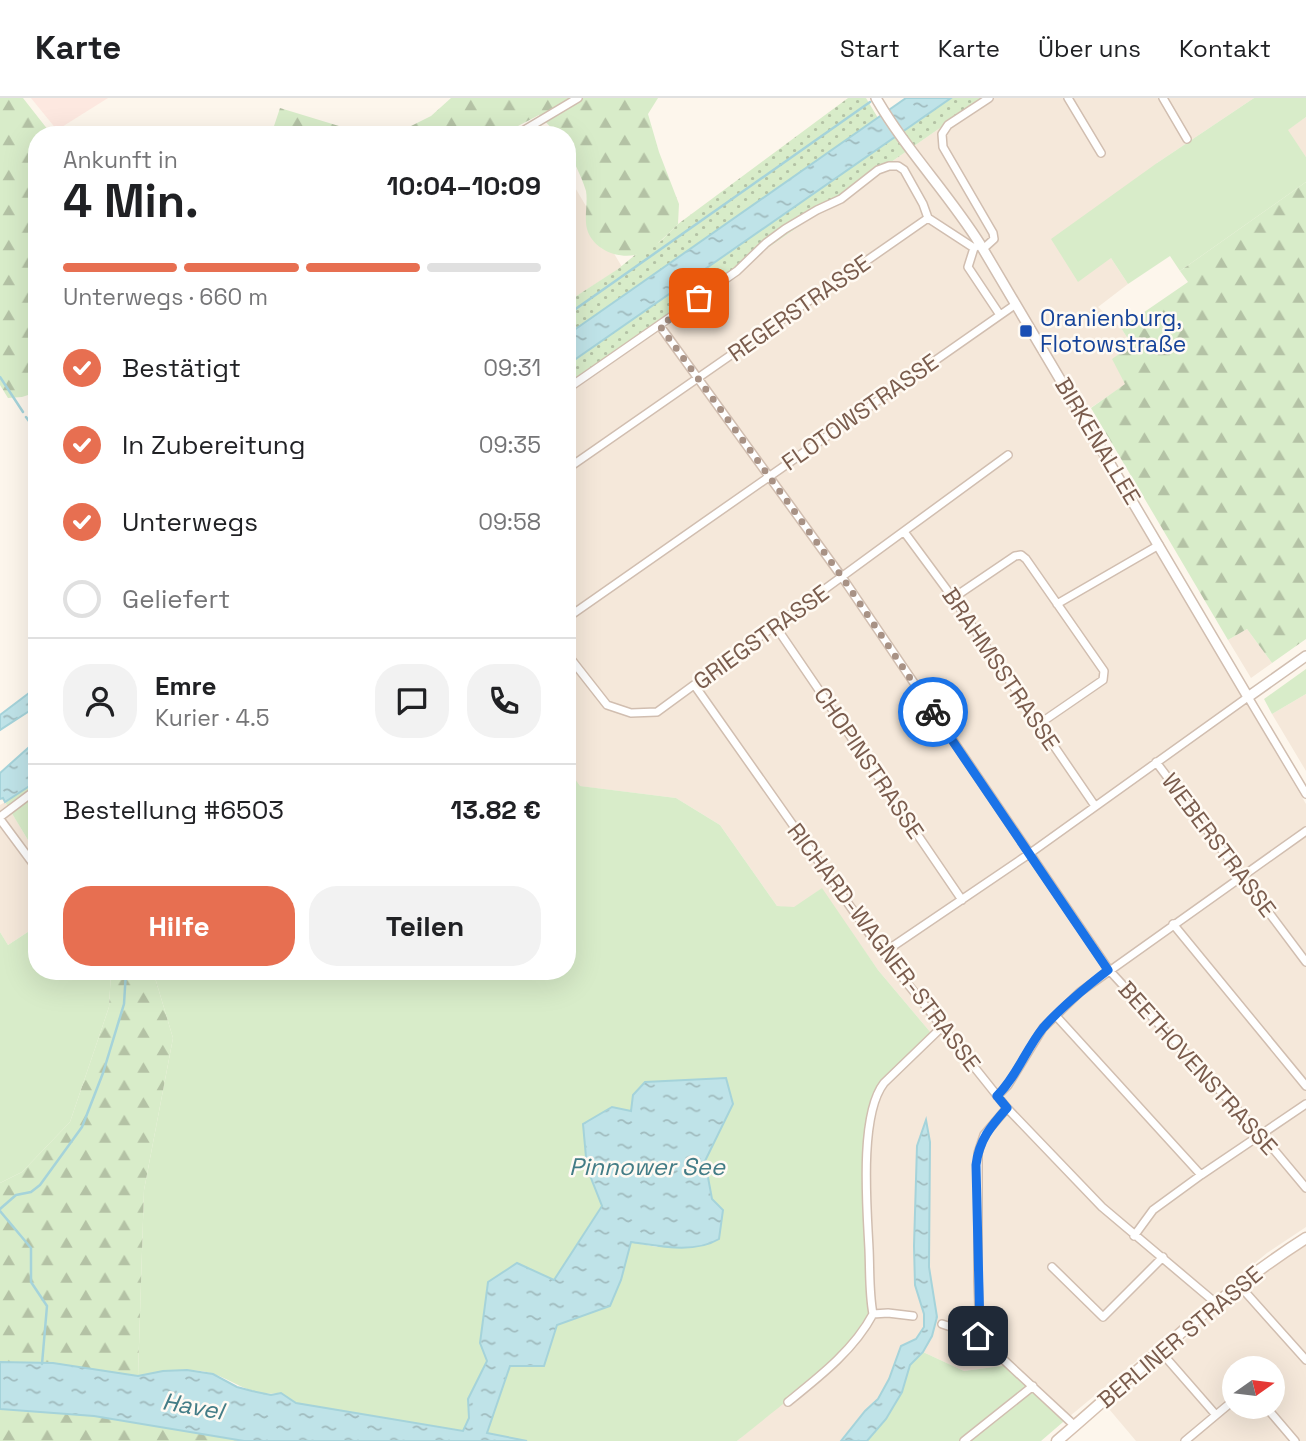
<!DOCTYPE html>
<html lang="de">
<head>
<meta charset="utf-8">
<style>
	body { margin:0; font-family:"Space Grotesk",sans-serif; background:#f2f2f2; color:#202124; height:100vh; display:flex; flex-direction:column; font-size:26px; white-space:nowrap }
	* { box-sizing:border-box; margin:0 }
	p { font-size:23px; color:#757577 }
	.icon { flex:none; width:38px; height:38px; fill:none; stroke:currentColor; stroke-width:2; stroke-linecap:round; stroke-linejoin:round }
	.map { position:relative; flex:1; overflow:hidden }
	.drawer { position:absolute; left:28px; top:28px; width:548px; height:854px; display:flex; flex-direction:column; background:#fff; border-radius:28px; box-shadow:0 7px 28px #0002 }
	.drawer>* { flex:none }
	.needle { width:46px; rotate:76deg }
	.buttons { position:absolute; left:1222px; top:1258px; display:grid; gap:14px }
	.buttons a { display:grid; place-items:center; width:63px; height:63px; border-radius:50%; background:#fff; box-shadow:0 7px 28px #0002; font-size:35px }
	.pin { position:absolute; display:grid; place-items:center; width:60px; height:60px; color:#fff; margin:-30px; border-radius:14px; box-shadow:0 4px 10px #0006 }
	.courier { position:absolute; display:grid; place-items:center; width:70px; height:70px; margin:-35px; border:5px solid #1a73e8; border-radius:50%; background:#fff; color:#222; box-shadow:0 2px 9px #0007 }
	.summary em { font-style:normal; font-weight:700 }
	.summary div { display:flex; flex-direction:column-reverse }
	.summary { display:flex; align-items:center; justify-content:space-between; height:119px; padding:0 35px }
	h1 { font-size:46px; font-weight:700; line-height:52px }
	.bar { display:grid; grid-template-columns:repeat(4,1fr); gap:10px 7px; align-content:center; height:84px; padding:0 35px }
	.bar i { height:9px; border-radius:5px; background:#e0e0e0 }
	.bar .on { background:#e76f51 }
	.bar p { grid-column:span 4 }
	.line { display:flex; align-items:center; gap:18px; padding:0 35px; border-top:2px solid #e0e0e0 }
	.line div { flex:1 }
	.round { display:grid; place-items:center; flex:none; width:74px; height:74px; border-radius:28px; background:#f2f2f2 }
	ol { padding:0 35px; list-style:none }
	li { display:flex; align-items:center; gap:21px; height:77px }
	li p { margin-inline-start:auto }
	li .icon { padding:7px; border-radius:50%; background:#e76f51; color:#fff; stroke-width:4 }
	li:last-child { color:#757577 }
	li i { width:38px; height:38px; border:4px solid #e0e0e0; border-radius:50% }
	.action { display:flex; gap:14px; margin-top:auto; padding:14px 35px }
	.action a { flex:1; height:80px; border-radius:28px; background:#e76f51; color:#fff; font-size:28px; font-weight:700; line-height:80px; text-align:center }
	.action a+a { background:#f2f2f2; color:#202124 }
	header { display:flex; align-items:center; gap:42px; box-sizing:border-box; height:98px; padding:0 35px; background:#fff; border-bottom:2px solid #e0e0e0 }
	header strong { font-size:33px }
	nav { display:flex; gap:38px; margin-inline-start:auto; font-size:24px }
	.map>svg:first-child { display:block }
	.residential { fill:#f5e8da; fill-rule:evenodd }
	.commercial { fill:#fde8e0 }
	.grass { fill:#d8ecc9 }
	.forest { fill:url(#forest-firs) }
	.park { fill:url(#park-dots) }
	.water { fill:url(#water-ripples); stroke:#a5d3da; stroke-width:2 }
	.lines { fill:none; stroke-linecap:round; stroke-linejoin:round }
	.stream { stroke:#a5d3da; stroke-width:2.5 }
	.minor-casing { stroke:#d1beb0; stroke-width:10 }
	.tertiary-casing { stroke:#d1beb0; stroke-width:12 }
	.secondary-casing { stroke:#d6c0b0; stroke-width:13 }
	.minor { stroke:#fff; stroke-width:7 }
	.tertiary { stroke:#fff; stroke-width:9 }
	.secondary { stroke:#fff; stroke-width:10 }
	.done { stroke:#a89285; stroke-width:7; stroke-dasharray:0 12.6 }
	.route { stroke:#1a73e8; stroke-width:9 }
	.transit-dot { fill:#1a4fb4; stroke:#fffaf3; stroke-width:2.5 }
	.labels { text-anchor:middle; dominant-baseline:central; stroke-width:5; stroke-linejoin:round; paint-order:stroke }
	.street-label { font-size:23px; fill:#7a5c4d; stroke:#fffaf3 }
	.transit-label { font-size:23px; fill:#164399; stroke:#fffaf3; text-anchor:start }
	.water-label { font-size:24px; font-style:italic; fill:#437c86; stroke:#fffaf3 }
</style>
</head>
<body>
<header>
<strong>Karte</strong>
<nav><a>Start</a><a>Karte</a><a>Über uns</a><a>Kontakt</a></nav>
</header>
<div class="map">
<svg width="1306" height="1343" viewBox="0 0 1306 1343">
	<defs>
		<pattern id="forest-firs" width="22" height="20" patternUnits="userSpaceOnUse" patternTransform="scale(1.75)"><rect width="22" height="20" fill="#d8ecc9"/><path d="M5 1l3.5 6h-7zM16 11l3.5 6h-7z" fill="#b4c2a5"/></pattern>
		<pattern id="park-dots" width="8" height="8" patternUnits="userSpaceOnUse" patternTransform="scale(1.75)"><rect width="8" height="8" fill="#d8ecc9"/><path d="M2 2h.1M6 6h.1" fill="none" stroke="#b4c2a5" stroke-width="1.8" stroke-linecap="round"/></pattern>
		<pattern id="water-ripples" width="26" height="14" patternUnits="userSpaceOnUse" patternTransform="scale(1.75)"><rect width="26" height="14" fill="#bfe3e8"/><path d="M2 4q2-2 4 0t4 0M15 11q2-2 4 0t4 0" fill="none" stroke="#a0bbbe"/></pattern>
	</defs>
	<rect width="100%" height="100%" fill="#fdf6ec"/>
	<path class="residential" d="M983,0H1254L1157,65L1111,160L1128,186L1098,209L1121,230L1132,247L1126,286L1077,319L1306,706V1129L1267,1155L1070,1318L1009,1267L964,1273L923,1254L932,1238L937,1219L929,1169L930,1044L925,1023L917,1048L914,1148L915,1187L924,1216V1229L916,1241L901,1248L889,1281L878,1301L865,1313L841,1343H737L830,1265L863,1108L864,1040L878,986L931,935L878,872L821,791L794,810L777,808L720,727L676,700L579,688L567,670V290Z
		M1306,19V59L1287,32Z
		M567,76L622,169L567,204Z
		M1247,531L1272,565L1251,580L1228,542Z
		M1306,596V673L1272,616Z
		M5,704L37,757V828L8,847L0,834V707Z
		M1306,1145V1343H1136L1109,1311L1235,1196ZM1234,1270H1272V1309H1234Z"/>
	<path class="commercial" d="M31,0H108L57,32Z"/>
	<path class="grass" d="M1254,0H1306V19L1288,32L1306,59V84L1180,173L1170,158L1128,186L1111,160L1078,184L1051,141L1157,65Z
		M1306,571V596L1272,616L1264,601Z
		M567,670L580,688L676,700L720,727L777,808L794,809L822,790L878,872L931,935L878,986L864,1040L863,1108L869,1214C857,1252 771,1315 737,1343H527L486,1336L510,1268L557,1227L579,1217L621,1182L630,1144L657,1149L712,1101L705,1063L733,1006L631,1013L587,1070L602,1107L554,1182L544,1179L483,1216L484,1226L480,1245L487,1263L468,1301L469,1320L463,1333L296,1305L281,1295C252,1299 238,1285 214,1276C190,1268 162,1275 138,1278L144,1092L173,940L153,873H567Z
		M37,683V757L5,704Z
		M37,828V873H111L109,909L70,1024L22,1074L0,1085V834L8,847Z
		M923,1254L964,1273L1009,1267L1070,1318L1041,1343H867L886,1321L902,1294L910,1267Z"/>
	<path class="forest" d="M0,0H23L52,37H37V294L22,299L8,300L0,287Z
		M451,0H658L648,16L659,54L679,106L678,126C667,137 651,154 635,157C616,161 592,150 587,131C584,119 588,105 586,93C581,74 567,56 567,37H558L539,17L501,37H243L274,28L280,10L352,32L393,28L409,29L431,18Z
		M1306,84V541L1272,565L1247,531L1228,542L1091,310L1125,286L1112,261L1132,247L1121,230L1188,184L1180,173Z
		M111,873H153L173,940L144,1092L138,1278L54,1265L0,1264V1085L22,1074L70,1024L109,909Z
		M0,1311L94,1318L244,1343H0Z"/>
	<path class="park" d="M848,0H866L878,20L567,237V204L618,171L635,157L661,143L678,126Z
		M951,0H983L567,290V267Z"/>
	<path class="water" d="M906,0H951L567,267V237Z
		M37,589V608L0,632V617Z
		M37,642V683L5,704L3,700L0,701V675Z
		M726,980L733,1006L705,1063L712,1101L723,1112L719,1141C694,1156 659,1148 631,1144L621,1182L610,1208L557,1227L544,1268H510L487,1335L527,1343H244L94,1318L0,1311V1264L53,1265L138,1278L163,1273L187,1272L213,1276L237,1289L252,1293L271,1297L281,1295L296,1305L463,1333L469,1320L468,1301L487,1263L480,1245L488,1184L517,1165L554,1182L602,1108L587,1070L583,1026L612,1009L631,1013L633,997L645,984Z
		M926,1022L930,1044L929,1169L937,1219L932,1238L923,1254L910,1267L902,1294L886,1321L867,1343H841L865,1313L878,1301L889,1281L901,1248L916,1241L924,1229V1216L915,1187L914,1148L917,1048Z"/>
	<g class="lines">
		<path class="stream" d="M567,217L870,4
			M0,279L23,314
			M26,319L37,334
			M0,1111L16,1097L31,1094L40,1087L82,1029L103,975L124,906L126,873
			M0,1113L31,1150V1184L47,1208L42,1266"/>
		<g class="minor-casing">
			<path id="minor" d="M1068,0L1101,55
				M1163,0L1187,41
				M516,37L578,0
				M974,150L968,169L1000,217
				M983,151L994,141L993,135L943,49L942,36L948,27L989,0
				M660,228L842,479L1109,872L1270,1047L1306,1090
				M567,291L737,173L766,145L785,131L817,112L841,101L878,72L889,68H898L904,72L923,106L928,120L974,150L980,146
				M567,371L928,120
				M905,435L953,500L1095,708
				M953,500L1015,458L1021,457L1026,461L1104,573L1103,582L1039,626
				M1057,506L1159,447
				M567,520L1016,206
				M776,529L962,802
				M567,556L607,607L631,615L657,614L1008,357
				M695,588L883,855L1007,1010L1102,1109L1217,1206
				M1156,664L1306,864
				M0,719L37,691
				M0,721L37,771
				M1173,826L1306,988
				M883,855L1029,756L1248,599L1306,696
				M1056,918L1201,1077
				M997,998L1008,987L1043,930L1080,894L1306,733
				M1134,1138L1153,1112L1201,1077L1306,1006
				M1052,1169L1103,1219L1163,1159
				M1239,1187L1306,1262
				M873,1216L888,1215L913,1218
				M942,1226L978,1238L1075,1328
				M978,1238L980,1234L978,1183V1055L984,1037L1007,1010
				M1161,1254L1216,1317
				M788,1304C819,1279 854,1252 873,1216C869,1195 870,1172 869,1151C867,1110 859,1017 884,985L942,929
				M1266,1309L1295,1343
				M964,1343L1033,1288
				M1185,1343L1234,1302"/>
		</g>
		<g class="tertiary-casing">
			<path id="tertiary" d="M876,0C906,52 948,95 980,146L1248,599L1306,558"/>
		</g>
		<g class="secondary-casing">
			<path id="secondary" d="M1057,1343C1138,1274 1216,1197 1306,1140"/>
		</g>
		<use href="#minor" class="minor"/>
		<use href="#tertiary" class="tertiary"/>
		<use href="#secondary" class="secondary"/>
	</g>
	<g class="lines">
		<path class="done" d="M699,200L660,228L842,479L933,614"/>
		<path class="route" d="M933,614L1108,872C1086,889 1062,908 1043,930C1026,951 1017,978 997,998L1007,1010C991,1028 979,1042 976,1067L980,1234L978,1238"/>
	</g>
	<rect class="transit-dot" x="1019" y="226" width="14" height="14" rx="3.5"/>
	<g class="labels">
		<g class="street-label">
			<text transform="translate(799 210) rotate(-35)">REGERSTRASSE</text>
			<text transform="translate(860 314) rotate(-35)">FLOTOWSTRASSE</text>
			<text transform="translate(1098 343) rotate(59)">BIRKENALLEE</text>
			<text transform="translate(761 539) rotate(-36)">GRIEGSTRASSE</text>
			<text transform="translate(1001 571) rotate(56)">BRAHMSSTRASSE</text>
			<text transform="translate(869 665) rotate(56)">CHOPINSTRASSE</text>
			<text transform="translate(1219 747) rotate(53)">WEBERSTRASSE</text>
			<text transform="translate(884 849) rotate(53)">RICHARD-WAGNER-STRASSE</text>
			<text transform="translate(1198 970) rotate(48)">BEETHOVENSTRASSE</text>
			<text transform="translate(1180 1239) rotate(-40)">BERLINER STRASSE</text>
		</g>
		<g class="transit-label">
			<text x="1040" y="220">Oranienburg,<tspan x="1040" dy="26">Flotowstraße</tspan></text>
		</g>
		<g class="water-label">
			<text x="647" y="1068">Pinnower See</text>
			<text transform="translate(193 1308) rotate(10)">Havel</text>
		</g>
	</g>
</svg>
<div class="buttons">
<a><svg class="needle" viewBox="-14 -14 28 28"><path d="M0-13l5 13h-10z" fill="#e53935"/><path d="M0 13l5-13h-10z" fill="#757577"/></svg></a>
</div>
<div class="pin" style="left:699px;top:200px;background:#ea580c"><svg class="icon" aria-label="bag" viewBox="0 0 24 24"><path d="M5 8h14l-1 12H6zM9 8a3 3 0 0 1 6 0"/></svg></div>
<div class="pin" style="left:978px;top:1238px;background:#1f2937"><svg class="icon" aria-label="home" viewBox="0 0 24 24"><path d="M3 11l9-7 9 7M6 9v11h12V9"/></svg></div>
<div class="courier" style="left:933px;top:614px"><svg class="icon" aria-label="bike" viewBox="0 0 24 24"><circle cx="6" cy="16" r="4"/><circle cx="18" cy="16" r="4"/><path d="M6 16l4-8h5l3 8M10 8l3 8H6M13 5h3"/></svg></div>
<section class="drawer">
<div class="summary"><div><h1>4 Min.</h1><p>Ankunft in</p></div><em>10:04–10:09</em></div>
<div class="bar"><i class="on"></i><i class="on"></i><i class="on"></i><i></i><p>Unterwegs · 660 m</p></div>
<ol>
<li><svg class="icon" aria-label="check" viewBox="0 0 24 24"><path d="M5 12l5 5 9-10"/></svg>Bestätigt<p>09:31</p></li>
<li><svg class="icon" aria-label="check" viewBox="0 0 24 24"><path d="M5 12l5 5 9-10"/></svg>In Zubereitung<p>09:35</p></li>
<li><svg class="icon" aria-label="check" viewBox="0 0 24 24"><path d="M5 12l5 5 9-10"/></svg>Unterwegs<p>09:58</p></li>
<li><i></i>Geliefert</li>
</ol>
<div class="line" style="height:126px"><a class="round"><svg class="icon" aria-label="person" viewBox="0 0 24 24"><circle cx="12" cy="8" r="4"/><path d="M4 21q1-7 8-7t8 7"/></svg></a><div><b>Emre</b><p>Kurier · 4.5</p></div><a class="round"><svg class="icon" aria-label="chat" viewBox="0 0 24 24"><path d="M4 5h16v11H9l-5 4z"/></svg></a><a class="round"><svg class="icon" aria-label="phone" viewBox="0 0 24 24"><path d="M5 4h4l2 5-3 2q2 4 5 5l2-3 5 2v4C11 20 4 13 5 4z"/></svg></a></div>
<div class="line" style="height:91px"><div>Bestellung #6503</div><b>13.82 €</b></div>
<div class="action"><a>Hilfe</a><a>Teilen</a></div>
</section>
</div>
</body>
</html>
